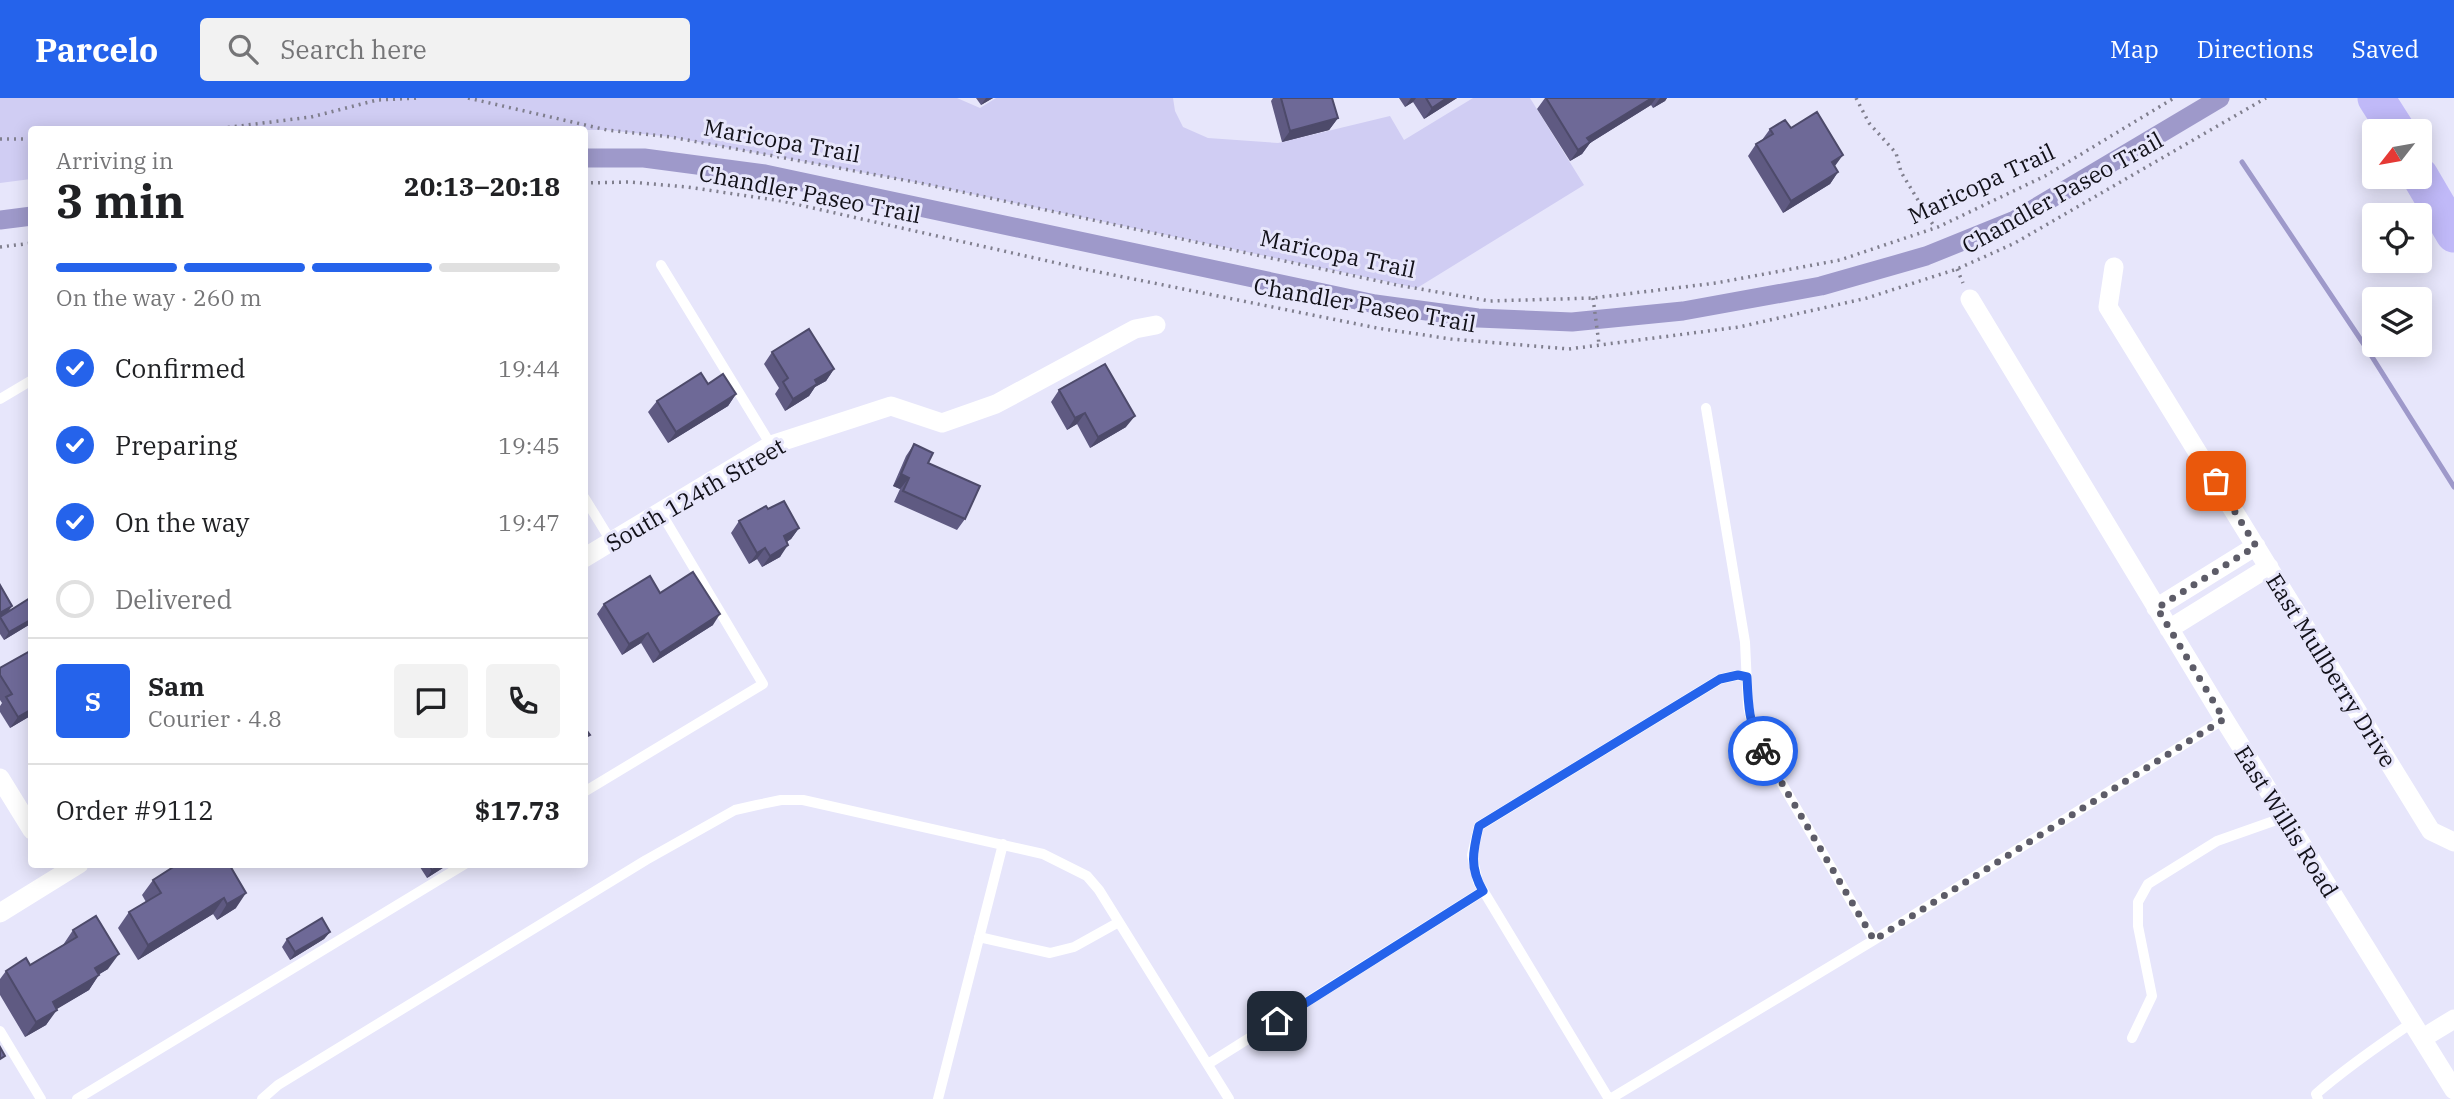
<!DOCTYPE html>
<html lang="en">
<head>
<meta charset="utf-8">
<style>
	body { margin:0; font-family:"IBM Plex Serif",serif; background:#f2f2f2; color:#202124; height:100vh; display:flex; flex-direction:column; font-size:26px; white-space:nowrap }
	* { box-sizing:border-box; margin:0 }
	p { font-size:23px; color:#757577 }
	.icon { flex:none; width:38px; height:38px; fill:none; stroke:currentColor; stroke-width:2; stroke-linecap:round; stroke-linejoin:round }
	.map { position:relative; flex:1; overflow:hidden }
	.details { position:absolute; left:28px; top:28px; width:560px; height:742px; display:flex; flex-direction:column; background:#fff; border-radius:7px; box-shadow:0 4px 18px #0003 }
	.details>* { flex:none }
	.needle { width:46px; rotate:239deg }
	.buttons { position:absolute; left:2362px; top:21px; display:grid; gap:14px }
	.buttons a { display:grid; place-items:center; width:70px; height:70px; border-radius:7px; background:#fff; box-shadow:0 4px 18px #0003; font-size:35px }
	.pin { position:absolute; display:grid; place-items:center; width:60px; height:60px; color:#fff; margin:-30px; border-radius:14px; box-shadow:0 4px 10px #0006 }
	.courier { position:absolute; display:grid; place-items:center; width:70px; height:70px; margin:-35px; border:5px solid #2563eb; border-radius:50%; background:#fff; color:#222; box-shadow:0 2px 9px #0007 }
	.headline em { font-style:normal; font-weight:800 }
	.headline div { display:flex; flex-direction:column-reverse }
	.headline { display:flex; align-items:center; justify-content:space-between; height:119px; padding:0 28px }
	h1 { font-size:46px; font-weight:800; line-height:52px }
	.bar { display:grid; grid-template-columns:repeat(4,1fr); gap:10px 7px; align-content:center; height:84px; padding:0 28px }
	.bar i { height:9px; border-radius:5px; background:#e0e0e0 }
	.bar .selected { background:#2563eb }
	.bar p { grid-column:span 4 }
	.line { display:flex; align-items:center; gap:18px; padding:0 28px; border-top:2px solid #e0e0e0 }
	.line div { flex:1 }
	.round { display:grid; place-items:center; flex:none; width:74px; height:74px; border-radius:7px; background:#f2f2f2 }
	ol { padding:0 28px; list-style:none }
	li { display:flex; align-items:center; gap:21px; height:77px }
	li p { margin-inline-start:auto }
	li .icon { padding:7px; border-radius:50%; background:#2563eb; color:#fff; stroke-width:4 }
	li:last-child { color:#757577 }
	li i { width:38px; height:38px; border:4px solid #e0e0e0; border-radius:50% }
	header { display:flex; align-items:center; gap:42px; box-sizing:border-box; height:98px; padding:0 35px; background:#2563eb; color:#fff }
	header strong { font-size:33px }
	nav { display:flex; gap:38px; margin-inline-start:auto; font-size:24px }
	.search { width:490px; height:63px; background:#f2f2f2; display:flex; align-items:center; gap:18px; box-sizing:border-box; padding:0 24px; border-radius:7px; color:#757577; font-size:26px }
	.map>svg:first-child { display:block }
	.green { fill:#d0cdf3 }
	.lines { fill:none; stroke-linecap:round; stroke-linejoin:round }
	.stream { stroke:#9e99ca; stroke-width:5 }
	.canal { stroke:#9e99ca; stroke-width:19 }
	.path { stroke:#807f8e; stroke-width:3.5; stroke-dasharray:2 5; stroke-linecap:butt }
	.service { stroke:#fff; stroke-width:10 }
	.minor { stroke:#fff; stroke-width:19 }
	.motorway { stroke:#c0b9f8; stroke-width:37 }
	.wall { fill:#5f5a82 }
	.shaded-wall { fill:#4d4a6a }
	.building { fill:#6e6997; stroke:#4d4a6a; stroke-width:2 }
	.done { stroke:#5d5c68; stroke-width:7; stroke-dasharray:0 12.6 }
	.route { stroke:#2563eb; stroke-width:9 }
	.labels { text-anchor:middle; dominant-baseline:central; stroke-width:6; stroke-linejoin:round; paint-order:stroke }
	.street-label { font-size:23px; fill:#121119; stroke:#e7e6fb }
</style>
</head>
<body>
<header>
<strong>Parcelo</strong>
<div class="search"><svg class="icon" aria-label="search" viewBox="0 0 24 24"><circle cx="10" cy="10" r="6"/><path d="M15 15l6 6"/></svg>Search here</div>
<nav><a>Map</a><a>Directions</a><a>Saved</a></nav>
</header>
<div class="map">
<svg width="2454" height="1001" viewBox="0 0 2454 1001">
	<rect width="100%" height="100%" fill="#e7e6fb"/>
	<path class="green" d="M0,0H957L980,10L996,0H1173L1175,13L1183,29L1208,40L1278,45L1390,18L1404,42L1473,0H1530L1584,87L1417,190L920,85L671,39L607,32H32L31,81L0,85Z"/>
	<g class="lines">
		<path class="stream" d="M2242,64L2369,254L2454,389"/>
		<path class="canal" d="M584,60H644L765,76L1375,206L1478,220L1572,224L1683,213L1821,188L1926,158L2015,122L2220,0
			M0,122L32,118"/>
		<path class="path" d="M468,0L607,32L671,39L920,85L1397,187L1490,203L1593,200L1716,185L1840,162L1938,129L2045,78L2174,0
			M1856,0L1869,25L1896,55L1901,74L1935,130
			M207,32L311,19L377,2L419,0
			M0,41H32
			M584,85L630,84L687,89L782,103L1079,170L1377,230L1451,241L1569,251L1739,229L1867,200L1957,171L2015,145L2266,0
			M0,149L32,145
			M1957,171L1963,185
			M1593,200L1599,246"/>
		<path class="service" d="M661,167L771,347
			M0,301L32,282
			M1706,310L1745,544L1748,608L1755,640L1874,842
			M584,399L611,443
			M584,694L763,586L660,413
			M979,839L1050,855L1074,849L1119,824
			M0,933L41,1001
			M2132,940L2152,898L2138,828V804L2148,786L2217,743L2285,719
			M1208,966L1483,793
			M77,1001L465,766
			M262,1001L278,987L646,762L735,712L757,707L781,702H803L1043,756L1087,778L1099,792L1229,1001
			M938,1001L1003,746
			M1609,1001L1478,784L1472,757L1479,728L1720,581L1738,577L1747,579
			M1610,1001L1874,842L2224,621
			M2318,1001L2316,996C2347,969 2379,947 2413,924"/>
		<path class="minor" d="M2114,169L2108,209L2431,733L2454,744
			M1970,201L2224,621L2454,992
			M584,460L771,347L891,308L942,325L996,306L1135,231L1156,227
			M2156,510L2256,448
			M2169,531L2269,469
			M0,680L32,732
			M0,815L79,766
			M2423,940L2454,921"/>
		<path class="motorway" d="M2376,0L2397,33
			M2420,78L2454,136"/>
	</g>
	<path class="wall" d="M976,0H993L981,7Z
		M1273,0H1332L1338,20L1329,32L1282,44L1271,3Z
		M1399,0H1457L1424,21L1413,4L1405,9Z
		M1545,0H1667L1665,3L1653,10L1651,7L1590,45L1582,56L1570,63L1537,11Z
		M1770,31L1835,69L1838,74L1830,86L1783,115L1748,58L1756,46L1762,42Z
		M772,254L834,271L826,283L815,289L809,298L785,313L775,296L779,290L764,266Z
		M1059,292L1126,329L1090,350L1077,326L1067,332L1051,304Z
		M736,296L728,308L668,345L648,314L657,303Z
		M914,346L928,365L965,421L957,432L894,404L900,391L893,388L906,358Z
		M768,411L799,430L791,441L787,444L780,459L762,469L757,461L749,466L731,435L739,423Z
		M0,487L12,508L8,514L32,525L4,542L0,536Z
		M660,495L713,527L653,565L641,545L622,557L597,516L604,506Z
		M32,552V617L10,630L0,614V608L2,605L0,602V570Z
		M229,766L236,810L217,822L213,816L138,862L118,830L129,814L146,804L142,797L153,782Z
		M418,766H449L427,780Z
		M73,832L108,871L99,876L89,892L56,911L46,927L25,939L0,897V881L6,873L30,867L63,847Z
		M330,834L324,841L290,862L282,849L287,841Z"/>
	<path class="shaded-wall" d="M986,0H993L981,7Z
		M1411,0H1416L1413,4L1405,9Z
		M1447,0H1457L1424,21L1432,10Z
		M1652,0H1656L1651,7L1590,45L1582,56L1570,63L1587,40Z
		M1660,0H1667L1665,3L1653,10Z
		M1338,20L1329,32L1282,44L1290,33Z
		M1843,57L1835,68L1824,75L1832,64Z
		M1838,74L1830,86L1783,115L1791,103Z
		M834,271L826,283L815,289L809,298L785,313L793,301L815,282Z
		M736,296L728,308L668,345L676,334Z
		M1085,315L1077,326L1067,332L1075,320Z
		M1135,318L1126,329L1090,350L1098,339Z
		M901,376L909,380L900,391L893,388Z
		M799,430L791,441L776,450L784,438Z
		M788,447L780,459L762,469L770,458Z
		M765,450L757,461L749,466L757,455Z
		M12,508L4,519H0V515Z
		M720,516L713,527L653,565L660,555Z
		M32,521V525L4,542L9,534Z
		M648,535L641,545L622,557L629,546Z
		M32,611V617L10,630L18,619Z
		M442,766H449L427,780L432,772Z
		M246,795L236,810L217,822L227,806Z
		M224,800L213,816L138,862L148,847Z
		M330,834L324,841L290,862L295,854Z
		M119,856L108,871L85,885L95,870Z
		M99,877L89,892L42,920L53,904Z
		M57,912L46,927L25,939L36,924Z"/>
	<path class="building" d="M1281,0H1332L1338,20L1290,33Z
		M1426,0H1447L1432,10Z
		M1546,0H1652L1587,40L1590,44L1578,52Z
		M1817,14L1843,57L1832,64L1838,74L1791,103L1756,46L1773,36L1770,31L1785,22L1791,30Z
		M809,231L834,271L815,282L817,286L793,301L783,284L788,280L772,254Z
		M1105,266L1135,318L1098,339L1085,315L1075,320L1059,292Z
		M701,275L708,286L723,276L736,296L676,334L657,303Z
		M914,346L933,355L928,365L980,388L965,421L903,393L909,380L901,376Z
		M784,403L799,430L784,438L788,447L770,458L765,450L757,455L739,423L766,408L768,411Z
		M693,474L720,516L660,555L648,535L629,546L604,506L650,478L660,495Z
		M0,487L12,508L0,515Z
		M30,500L32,502V521L9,534L0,519Z
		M32,552V611L18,619L6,599L12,596L0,577V570Z
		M584,629L590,637L584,640Z
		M178,766H229L246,795L227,806L224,800L148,847L129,814L161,795L153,782Z
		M429,766H442L432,772Z
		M96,818L119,856L95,870L99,877L53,904L57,912L36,924L6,873L26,860L30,867L77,839L73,832Z
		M322,820L330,834L295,854L287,841Z
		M0,949L5,958L0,961Z"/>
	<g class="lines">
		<path class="done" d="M1763,653L1874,842L2224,621L2157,510L2256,448L2216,383"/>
		<path class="route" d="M1277,923L1483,793C1469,769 1473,753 1479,728L1720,581L1738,577L1747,579C1748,604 1749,630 1763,653"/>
	</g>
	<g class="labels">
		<g class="street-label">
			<text transform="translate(782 42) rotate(10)">Maricopa Trail</text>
			<text transform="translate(1981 85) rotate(-25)">Maricopa Trail</text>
			<text transform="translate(2062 94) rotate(-29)">Chandler Paseo Trail</text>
			<text transform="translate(810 95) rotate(11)">Chandler Paseo Trail</text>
			<text transform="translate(1338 155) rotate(12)">Maricopa Trail</text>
			<text transform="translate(1365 206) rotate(10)">Chandler Paseo Trail</text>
			<text transform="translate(695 396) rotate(-30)">South 124th Street</text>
			<text transform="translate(2332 572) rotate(58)">East Mullberry Drive</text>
			<text transform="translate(2287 723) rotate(58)">East Willis Road</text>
		</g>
	</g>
</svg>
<div class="buttons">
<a><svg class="needle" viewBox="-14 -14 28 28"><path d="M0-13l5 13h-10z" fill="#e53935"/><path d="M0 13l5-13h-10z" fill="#757577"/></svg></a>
<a><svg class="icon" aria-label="locate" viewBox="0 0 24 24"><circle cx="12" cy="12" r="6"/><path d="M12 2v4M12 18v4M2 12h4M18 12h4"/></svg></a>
<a><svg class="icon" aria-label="layers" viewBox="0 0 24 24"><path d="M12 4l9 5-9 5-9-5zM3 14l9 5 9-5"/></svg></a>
</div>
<div class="pin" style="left:2216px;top:383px;background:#ea580c"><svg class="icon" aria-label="bag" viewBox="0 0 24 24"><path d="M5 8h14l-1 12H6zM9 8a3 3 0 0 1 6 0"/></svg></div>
<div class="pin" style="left:1277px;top:923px;background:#1f2937"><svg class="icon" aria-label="home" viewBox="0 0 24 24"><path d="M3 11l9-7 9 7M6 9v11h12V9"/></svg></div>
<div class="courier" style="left:1763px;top:653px"><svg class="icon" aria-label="bike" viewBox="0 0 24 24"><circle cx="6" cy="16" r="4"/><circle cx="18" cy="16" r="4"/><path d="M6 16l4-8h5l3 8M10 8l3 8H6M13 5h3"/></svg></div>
<section class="details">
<div class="headline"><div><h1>3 min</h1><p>Arriving in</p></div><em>20:13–20:18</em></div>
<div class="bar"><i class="selected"></i><i class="selected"></i><i class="selected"></i><i></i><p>On the way · 260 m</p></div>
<ol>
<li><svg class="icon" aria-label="check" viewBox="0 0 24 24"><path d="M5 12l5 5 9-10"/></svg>Confirmed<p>19:44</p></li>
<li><svg class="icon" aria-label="check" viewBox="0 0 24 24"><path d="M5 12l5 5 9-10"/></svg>Preparing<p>19:45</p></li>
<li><svg class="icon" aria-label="check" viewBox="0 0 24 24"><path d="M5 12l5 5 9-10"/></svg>On the way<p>19:47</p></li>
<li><i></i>Delivered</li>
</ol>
<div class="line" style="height:126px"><b class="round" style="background:#2563eb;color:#fff">S</b><div><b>Sam</b><p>Courier · 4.8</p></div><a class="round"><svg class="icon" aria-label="chat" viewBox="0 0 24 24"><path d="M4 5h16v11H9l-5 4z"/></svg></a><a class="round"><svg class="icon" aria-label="phone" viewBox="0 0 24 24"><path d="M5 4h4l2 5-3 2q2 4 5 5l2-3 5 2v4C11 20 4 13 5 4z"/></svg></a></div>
<div class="line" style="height:91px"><div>Order #9112</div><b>$17.73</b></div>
</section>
</div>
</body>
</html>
